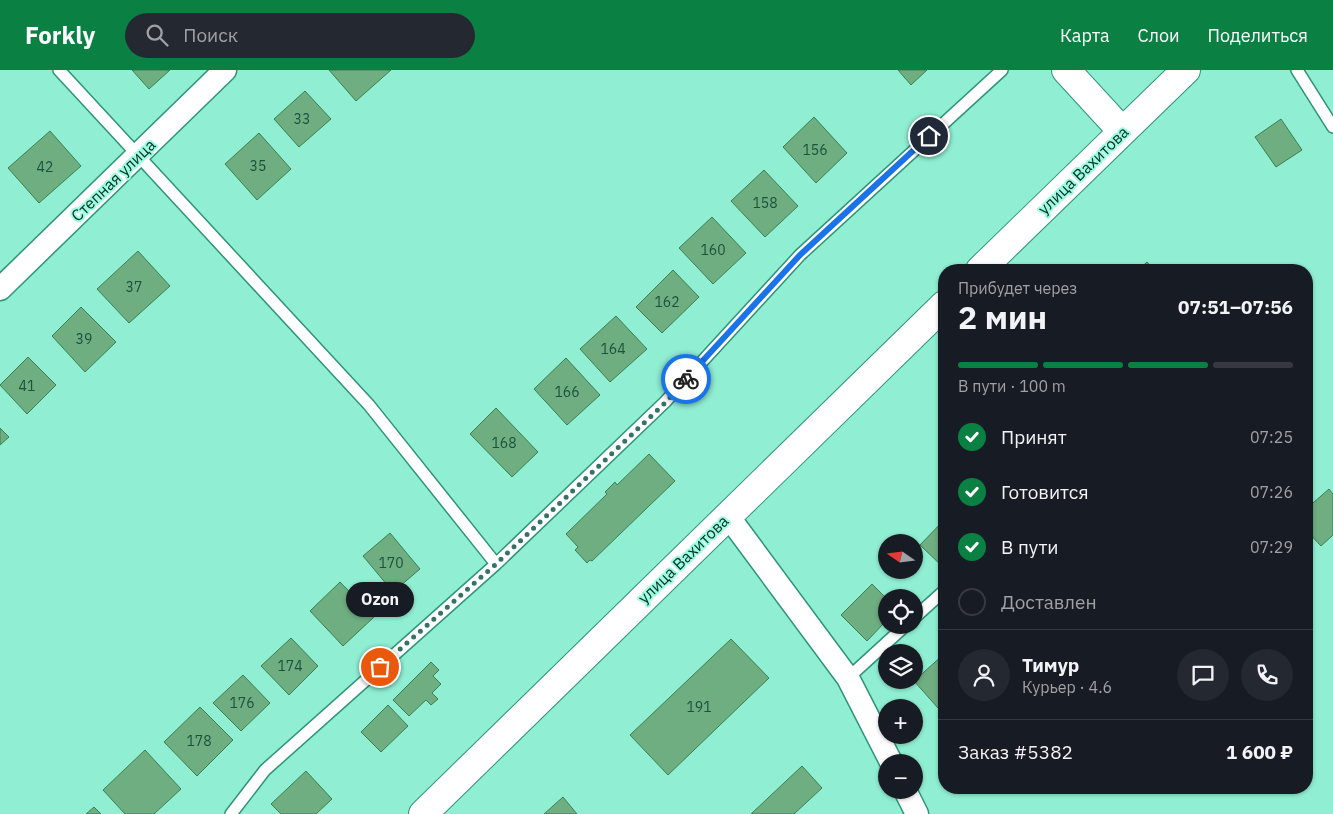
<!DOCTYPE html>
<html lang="ru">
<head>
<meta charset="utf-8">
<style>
	body { margin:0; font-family:"IBM Plex Sans",sans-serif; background:#242831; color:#f1f3f6; height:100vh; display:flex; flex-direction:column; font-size:19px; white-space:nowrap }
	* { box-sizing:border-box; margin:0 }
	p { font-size:16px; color:#9ea1a6 }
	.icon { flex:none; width:28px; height:28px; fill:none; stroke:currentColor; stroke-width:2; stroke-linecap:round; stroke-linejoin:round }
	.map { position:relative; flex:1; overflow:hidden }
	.sheet { position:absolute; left:938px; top:194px; width:375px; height:530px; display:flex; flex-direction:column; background:#171b24; border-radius:20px; box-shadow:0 1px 4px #0004 }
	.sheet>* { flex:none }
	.needle { width:32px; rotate:284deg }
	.fabs { position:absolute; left:878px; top:464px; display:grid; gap:10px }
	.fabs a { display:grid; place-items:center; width:45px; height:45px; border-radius:50%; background:#171b24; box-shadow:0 1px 4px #0004; font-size:25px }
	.pin { position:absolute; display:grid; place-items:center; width:42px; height:42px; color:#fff; margin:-21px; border:2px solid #fff; border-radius:50%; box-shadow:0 1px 5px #0007 }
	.courier { position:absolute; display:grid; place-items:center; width:50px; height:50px; margin:-25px; border:4px solid #1a73e8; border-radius:50%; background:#fff; color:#222; box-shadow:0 1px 6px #0007 }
	.bubble { position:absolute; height:35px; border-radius:18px; background:#171b24; box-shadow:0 1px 4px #0004; font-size:16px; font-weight:700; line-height:35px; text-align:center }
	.headline em { font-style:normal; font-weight:700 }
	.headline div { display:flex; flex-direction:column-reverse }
	.headline { display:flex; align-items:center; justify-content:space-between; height:85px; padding:0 20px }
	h1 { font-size:32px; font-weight:700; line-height:38px }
	.bar { display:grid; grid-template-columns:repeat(4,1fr); gap:8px 5px; align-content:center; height:60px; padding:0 20px }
	.bar i { height:6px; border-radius:4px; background:#363941 }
	.bar .active { background:#0b8043 }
	.bar p { grid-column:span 4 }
	.line { display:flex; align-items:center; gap:12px; padding:0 20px; border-top:1px solid #363941 }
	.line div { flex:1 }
	.round { display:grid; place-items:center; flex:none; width:52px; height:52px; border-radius:26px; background:#242831 }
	ol { padding:0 20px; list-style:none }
	li { display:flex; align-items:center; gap:15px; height:55px }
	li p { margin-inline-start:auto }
	li .icon { padding:5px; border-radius:50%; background:#0b8043; color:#fff; stroke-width:4 }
	li:last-child { color:#9ea1a6 }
	li i { width:28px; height:28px; border:2px solid #363941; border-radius:50% }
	header { display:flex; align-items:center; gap:30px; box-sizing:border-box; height:70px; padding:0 25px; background:#0b8043; color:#fff }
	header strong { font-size:24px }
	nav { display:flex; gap:28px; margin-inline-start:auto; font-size:18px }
	.search { width:350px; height:45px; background:#242831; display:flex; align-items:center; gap:12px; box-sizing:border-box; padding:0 18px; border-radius:28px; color:#9ea1a6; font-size:19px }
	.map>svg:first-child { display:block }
	.building { fill:#6eae81; stroke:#3b8053 }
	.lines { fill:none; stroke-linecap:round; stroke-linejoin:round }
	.lane-casing { stroke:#2e937a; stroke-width:14 }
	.street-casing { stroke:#2e937a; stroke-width:25 }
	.secondary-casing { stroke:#2e937a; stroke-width:30 }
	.lane { stroke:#fff; stroke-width:11 }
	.street { stroke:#fff; stroke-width:22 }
	.secondary { stroke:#fff; stroke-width:28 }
	.done { stroke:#357363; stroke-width:5; stroke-dasharray:0 9 }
	.route { stroke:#1a73e8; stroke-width:6 }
	.labels { text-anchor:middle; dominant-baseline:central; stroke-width:4; stroke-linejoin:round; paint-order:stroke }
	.number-label { font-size:14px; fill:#1e503d }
	.street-label { font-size:16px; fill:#043026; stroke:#9dfce0 }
</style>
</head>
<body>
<header>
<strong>Forkly</strong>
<div class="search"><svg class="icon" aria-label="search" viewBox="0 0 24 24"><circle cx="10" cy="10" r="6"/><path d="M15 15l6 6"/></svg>Поиск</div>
<nav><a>Карта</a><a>Слои</a><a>Поделиться</a></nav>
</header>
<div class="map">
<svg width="1333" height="744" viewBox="0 0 1333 744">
	<rect width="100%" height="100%" fill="#90efd3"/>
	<path class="building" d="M132,0H170L149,19Z
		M329,0H391L356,31Z
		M898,0H927L911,15Z
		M305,21L331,49L299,77L274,49Z
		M814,47L847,83L816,113L783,77Z
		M1281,49L1302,80L1276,97L1255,67Z
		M50,61L81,96L39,133L8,98Z
		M259,63L291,99L257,130L225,94Z
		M764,100L798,136L765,167L731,131Z
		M712,147L746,183L713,214L679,178Z
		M138,181L170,216L129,253L97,219Z
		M1147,192L1154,200H1138Z
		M673,200L699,227L662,263L636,237Z
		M81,237L116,272L85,302L52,266Z
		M616,246L647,279L610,312L580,279Z
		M28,287L56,315L27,344L0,315Z
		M566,288L600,325L567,355L534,319Z
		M496,338L538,382L512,407L470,364Z
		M0,358L9,367L0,375Z
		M649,384L675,411L592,491L590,490L587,493L575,480L578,477L566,464L607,424L605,422L615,412L617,415Z
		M1329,419L1333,424V465L1321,476L1306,460V439Z
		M944,450V498L920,475Z
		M390,463L420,499L393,522L363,486Z
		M340,512L374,547L343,576L310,541Z
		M872,514L886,528V551L867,571L841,545Z
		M291,568L318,596L289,625L261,596Z
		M731,569L769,608L668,705L630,665Z
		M944,584V633L938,638L914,611Z
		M431,592L439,600L433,606L441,614L432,623L438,629L431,635L426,630L409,646L393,630Z
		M243,605L270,633L241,661L213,633Z
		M388,635L408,656L381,682L361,662Z
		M200,637L233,670L197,706L164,672Z
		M145,680L181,719L154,744H125L103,720Z
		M802,696L822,718L794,744H751Z
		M306,701L332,729L316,744H281L271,734Z
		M563,727L577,744H544Z
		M94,737L101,744H86Z"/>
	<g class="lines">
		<g class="lane-casing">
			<path id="lane" d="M59,0L369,335L496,494
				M1297,0L1333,57
				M914,548L944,521
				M848,608L906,555
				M231,744L265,700L496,494L665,332L800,185L1002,0"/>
		</g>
		<g class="street-casing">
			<path id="street" d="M0,219L225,0
				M728,446L848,608L891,692
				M905,720L917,744"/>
		</g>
		<g class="secondary-casing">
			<path id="secondary" d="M1066,0L1122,61
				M980,200L1186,0
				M423,744L944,235"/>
		</g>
		<use href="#lane" class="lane"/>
		<use href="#street" class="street"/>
		<use href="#secondary" class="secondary"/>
	</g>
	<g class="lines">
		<path class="done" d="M380,597L496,494L666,332L686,309"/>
		<path class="route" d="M686,309L800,185L929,66"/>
	</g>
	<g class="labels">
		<g class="number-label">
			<text x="302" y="49">33</text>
			<text x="815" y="80">156</text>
			<text x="258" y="96">35</text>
			<text x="45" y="97">42</text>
			<text x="765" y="133">158</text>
			<text x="713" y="180">160</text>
			<text x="134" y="217">37</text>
			<text x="667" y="232">162</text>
			<text x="84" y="269">39</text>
			<text x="613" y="279">164</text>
			<text x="27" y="316">41</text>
			<text x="567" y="322">166</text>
			<text x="504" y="373">168</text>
			<text x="391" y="493">170</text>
			<text x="290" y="596">174</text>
			<text x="242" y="633">176</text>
			<text x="699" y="637">191</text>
			<text x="199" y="671">178</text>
		</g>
		<g class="street-label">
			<text transform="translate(1083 100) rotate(-44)">улица Вахитова</text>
			<text transform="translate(113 110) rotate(-44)">Степная улица</text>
			<text transform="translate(683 489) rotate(-44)">улица Вахитова</text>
		</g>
	</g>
</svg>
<div class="fabs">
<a><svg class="needle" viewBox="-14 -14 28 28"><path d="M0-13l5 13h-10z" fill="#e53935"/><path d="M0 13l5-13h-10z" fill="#9ea1a6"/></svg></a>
<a><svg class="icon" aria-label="locate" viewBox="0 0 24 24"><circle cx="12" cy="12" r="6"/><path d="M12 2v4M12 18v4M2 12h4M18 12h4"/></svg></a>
<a><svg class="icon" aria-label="layers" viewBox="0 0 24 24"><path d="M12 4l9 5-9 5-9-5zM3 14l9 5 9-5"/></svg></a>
<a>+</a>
<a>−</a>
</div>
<div class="pin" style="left:380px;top:597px;background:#ea580c"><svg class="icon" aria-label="bag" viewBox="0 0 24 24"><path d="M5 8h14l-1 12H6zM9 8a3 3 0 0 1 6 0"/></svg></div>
<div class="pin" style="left:929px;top:66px;background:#1f2937"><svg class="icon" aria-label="home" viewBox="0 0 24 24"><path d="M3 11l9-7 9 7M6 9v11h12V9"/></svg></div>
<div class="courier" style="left:686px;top:309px"><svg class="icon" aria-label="bike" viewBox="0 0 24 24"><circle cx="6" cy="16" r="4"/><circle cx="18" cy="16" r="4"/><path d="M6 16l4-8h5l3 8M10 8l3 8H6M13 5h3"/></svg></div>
<div class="bubble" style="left:346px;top:512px;width:68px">Ozon</div>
<section class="sheet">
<div class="headline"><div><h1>2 мин</h1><p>Прибудет через</p></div><em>07:51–07:56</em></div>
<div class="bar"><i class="active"></i><i class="active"></i><i class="active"></i><i></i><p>В пути · 100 m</p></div>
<ol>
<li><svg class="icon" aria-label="check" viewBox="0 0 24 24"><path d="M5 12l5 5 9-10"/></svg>Принят<p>07:25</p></li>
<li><svg class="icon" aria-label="check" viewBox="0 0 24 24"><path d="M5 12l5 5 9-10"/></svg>Готовится<p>07:26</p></li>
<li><svg class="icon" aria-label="check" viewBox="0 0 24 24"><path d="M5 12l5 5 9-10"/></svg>В пути<p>07:29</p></li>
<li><i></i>Доставлен</li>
</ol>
<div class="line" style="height:90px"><a class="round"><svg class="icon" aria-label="person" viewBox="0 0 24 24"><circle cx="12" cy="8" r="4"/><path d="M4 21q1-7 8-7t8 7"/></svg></a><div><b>Тимур</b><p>Курьер · 4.6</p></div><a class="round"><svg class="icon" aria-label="chat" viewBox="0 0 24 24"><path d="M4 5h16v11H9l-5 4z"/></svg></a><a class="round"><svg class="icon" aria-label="phone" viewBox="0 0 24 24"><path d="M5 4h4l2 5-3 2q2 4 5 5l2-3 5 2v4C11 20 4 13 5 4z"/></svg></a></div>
<div class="line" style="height:65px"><div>Заказ #5382</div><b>1 600 ₽</b></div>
</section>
</div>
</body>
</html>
